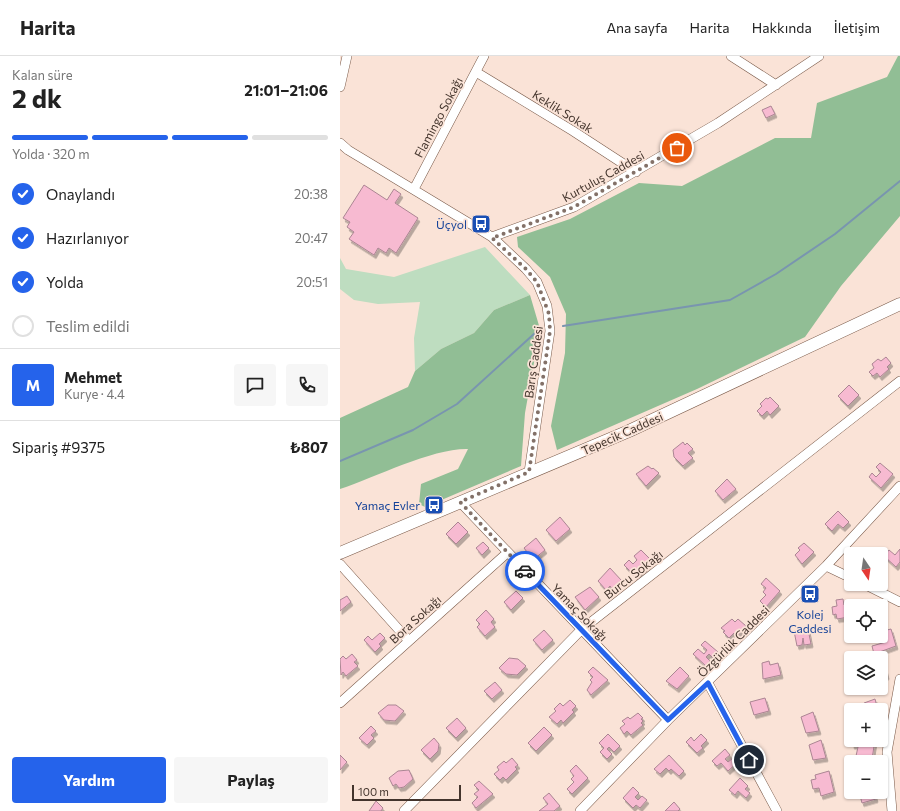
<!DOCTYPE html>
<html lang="tr">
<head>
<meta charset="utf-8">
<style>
	body { margin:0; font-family:Commissioner,sans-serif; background:#f6f6f6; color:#222; height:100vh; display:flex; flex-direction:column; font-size:15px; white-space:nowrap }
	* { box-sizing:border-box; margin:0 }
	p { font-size:13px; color:#767676 }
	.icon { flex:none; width:22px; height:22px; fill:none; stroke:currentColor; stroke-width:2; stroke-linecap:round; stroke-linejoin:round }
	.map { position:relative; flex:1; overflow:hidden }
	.details { display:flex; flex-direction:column; background:#fff; width:340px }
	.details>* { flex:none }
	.needle { width:26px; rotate:167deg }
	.controls { position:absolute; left:504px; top:491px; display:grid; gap:8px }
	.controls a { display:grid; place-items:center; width:44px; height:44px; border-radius:4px; background:#fff; box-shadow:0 1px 3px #0004; font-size:20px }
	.scale { position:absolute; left:12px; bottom:10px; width:109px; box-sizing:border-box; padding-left:4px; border:2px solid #43342c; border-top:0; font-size:11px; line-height:14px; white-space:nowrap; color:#43342c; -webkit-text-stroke:3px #fae3d7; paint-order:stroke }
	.pin { position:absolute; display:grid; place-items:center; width:34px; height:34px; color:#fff; margin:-17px; border:2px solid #fff; border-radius:50%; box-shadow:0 1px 4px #0007 }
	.courier { position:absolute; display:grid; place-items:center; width:40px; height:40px; margin:-20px; border:3px solid #2563eb; border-radius:50%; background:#fff; color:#222; box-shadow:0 1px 5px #0007 }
	.summary em { font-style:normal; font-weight:700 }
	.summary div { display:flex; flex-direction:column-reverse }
	.summary { display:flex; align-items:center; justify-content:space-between; height:68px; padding:0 12px }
	h1 { font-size:26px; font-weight:700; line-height:30px }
	.bar { display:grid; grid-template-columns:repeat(4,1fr); gap:6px 4px; align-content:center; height:48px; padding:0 12px }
	.bar i { height:5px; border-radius:3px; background:#e0e0e0 }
	.bar .active { background:#2563eb }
	.bar p { grid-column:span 4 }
	.line { display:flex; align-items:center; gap:10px; padding:0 12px; border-top:1px solid #e0e0e0 }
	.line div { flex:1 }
	.round { display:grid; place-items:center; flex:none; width:42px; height:42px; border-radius:4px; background:#f6f6f6 }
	ol { padding:0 12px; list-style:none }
	li { display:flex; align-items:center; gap:12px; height:44px }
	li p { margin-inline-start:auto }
	li .icon { padding:4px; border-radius:50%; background:#2563eb; color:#fff; stroke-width:4 }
	li:last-child { color:#767676 }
	li i { width:22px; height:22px; border:2px solid #e0e0e0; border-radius:50% }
	.button { display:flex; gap:8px; margin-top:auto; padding:8px 12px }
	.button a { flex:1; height:46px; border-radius:4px; background:#2563eb; color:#fff; font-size:16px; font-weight:700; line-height:46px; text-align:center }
	.button a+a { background:#f6f6f6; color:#222 }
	header { display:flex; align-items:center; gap:24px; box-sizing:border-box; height:56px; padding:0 20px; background:#fff; border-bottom:1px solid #e0e0e0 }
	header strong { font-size:19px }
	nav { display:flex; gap:22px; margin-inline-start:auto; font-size:14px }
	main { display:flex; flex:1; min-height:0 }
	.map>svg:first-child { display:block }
	.green { fill:#beddc0 }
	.forest { fill:#91be95 }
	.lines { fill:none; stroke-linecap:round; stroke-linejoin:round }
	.stream { stroke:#7995af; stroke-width:2 }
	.building { fill:#f7bad1; stroke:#ab8593; filter:url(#shadow) }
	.street-casing { stroke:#795948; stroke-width:10 }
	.secondary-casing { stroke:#795948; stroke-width:13 }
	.street { stroke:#fff; stroke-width:9 }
	.secondary { stroke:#fff; stroke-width:12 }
	.done { stroke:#837168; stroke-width:4; stroke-dasharray:0 7.2 }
	.route { stroke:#2563eb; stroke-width:5 }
	.labels { text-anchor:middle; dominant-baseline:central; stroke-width:3.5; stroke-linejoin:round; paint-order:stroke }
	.street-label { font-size:12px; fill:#43342c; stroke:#fae3d7 }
	.transit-label { font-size:12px; fill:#164399; stroke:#fae3d7; text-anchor:end }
</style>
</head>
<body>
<header>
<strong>Harita</strong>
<nav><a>Ana sayfa</a><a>Harita</a><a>Hakkında</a><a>İletişim</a></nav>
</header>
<main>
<section class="details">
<div class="summary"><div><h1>2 dk</h1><p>Kalan süre</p></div><em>21:01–21:06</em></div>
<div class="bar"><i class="active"></i><i class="active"></i><i class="active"></i><i></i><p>Yolda · 320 m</p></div>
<ol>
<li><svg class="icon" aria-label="check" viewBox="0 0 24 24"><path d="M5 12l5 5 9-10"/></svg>Onaylandı<p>20:38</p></li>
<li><svg class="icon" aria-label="check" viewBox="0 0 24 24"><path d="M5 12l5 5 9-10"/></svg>Hazırlanıyor<p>20:47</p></li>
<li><svg class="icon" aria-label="check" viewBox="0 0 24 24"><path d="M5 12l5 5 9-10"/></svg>Yolda<p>20:51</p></li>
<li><i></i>Teslim edildi</li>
</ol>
<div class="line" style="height:72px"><b class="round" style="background:#2563eb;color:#fff">M</b><div><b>Mehmet</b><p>Kurye · 4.4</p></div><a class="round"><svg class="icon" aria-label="chat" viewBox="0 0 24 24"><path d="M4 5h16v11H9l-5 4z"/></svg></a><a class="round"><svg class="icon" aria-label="phone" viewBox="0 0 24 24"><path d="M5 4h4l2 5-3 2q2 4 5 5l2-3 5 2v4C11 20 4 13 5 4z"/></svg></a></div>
<div class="line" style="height:52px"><div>Sipariş #9375</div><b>₺807</b></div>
<div class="button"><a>Yardım</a><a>Paylaş</a></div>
</section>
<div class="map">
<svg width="560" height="755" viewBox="0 0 560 755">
	<defs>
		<filter id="shadow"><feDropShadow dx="2" dy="3.5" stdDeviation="0" flood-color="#0004"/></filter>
	</defs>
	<rect width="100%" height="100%" fill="#fae3d7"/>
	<path class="green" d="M145,191L190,239L154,254L134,277L101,293L75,315L74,282L80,246L38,248L14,244L0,233V202L6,213L54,221Z"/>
	<path class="forest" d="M558,0H560V160L501,230L465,281L357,333L217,394L211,370L225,297L226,258L210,221L178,191L177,181L230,163L299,127L342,130L435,82H471L477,47L547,21Z
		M190,239L200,273L185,357L181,410L85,451L79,448L81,428L118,413L128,393C93,392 36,421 0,433V362L68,331L75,315L101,293L134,277L154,254Z"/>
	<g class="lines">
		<path class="stream" d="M223,270L390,244L436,218L495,178L560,125
			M0,405L73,374L117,348L195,277"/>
	</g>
	<path class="building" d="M431,50L435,58L426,62L422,54Z
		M24,129L47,144L54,133L61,138L55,147L78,162L56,197L49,192L46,197L38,192L34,199L9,183L14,176L7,171L10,166L3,162Z
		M546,301L551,307L547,311L549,313L540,321L537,317L533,320L529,316L534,312L532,308L538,303L541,305Z
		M509,329L519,339L508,350L498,340Z
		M430,341L439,350L430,359L427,355L422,360L417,355L422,350L420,348L426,342L428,343Z
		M343,386L345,389L347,387L353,393L348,397L353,402L343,410L334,401L333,394Z
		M540,407L553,418L541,432L529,421L532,417L536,421L541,416L536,411Z
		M308,410L312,413L313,412L319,417L306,430L296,418Z
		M387,423L396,433L383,444L375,435Z
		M498,455L509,466L503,472L498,468L492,475L485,468Z
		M220,461L230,473L216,485L206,474Z
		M118,466L128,476L116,488L106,478Z
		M196,482L205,494L193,504L184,492Z
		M143,486L149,492L142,499L136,492Z
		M464,487L474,496L462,508L455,499L460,494L458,492Z
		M560,493V506L556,511L544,500L549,494L555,499Z
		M301,494L312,505L296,521L284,509L289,504L293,508L297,504L294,500Z
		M270,512L282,525L273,534L270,530L266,534L258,525Z
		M426,522L440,535L426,551L420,545L426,539L423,536L426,532L421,528Z
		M250,531L259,541L245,554L235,541Z
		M176,535L183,542L171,554L164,546Z
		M7,540L11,546L0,555V544Z
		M503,543L504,549H509V561L497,563L496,558L493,559L492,551L497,550L496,544Z
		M146,554L154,563L151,566L155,571L145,580L137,571L140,568L136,564Z
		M392,563L395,566L398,563L406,570L397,580L394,577L389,582L383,576L385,575L381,572Z
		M468,573L471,588L464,589L463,582L462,589L457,590L454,575Z
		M551,573L556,590L534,598L532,590L546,586L543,575Z
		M204,574L213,584L202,594L193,584Z
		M40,577L45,582L39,588L41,590L35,596L24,584L28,580L32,584Z
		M365,585L378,596L373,602L369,598L366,601L370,605L366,610L353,598L358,593L364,598L367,594L361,589Z
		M12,598L17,604L14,606L18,610L6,620L3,616L1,619L0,603L3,600L6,603Z
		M169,602L178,603L186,610L177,619L166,618L159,612Z
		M429,605L430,609L438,607L441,619L423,623L422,607Z
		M544,607L547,620L542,621L544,626H541V608Z
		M253,611L268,624L251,639L247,634L252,626L250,624L253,621L248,616Z
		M340,611L349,620L337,633L326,625Z
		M155,626L162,634L152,643L144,635Z
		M425,642L429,655L414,659L410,646Z
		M535,643L538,654H523L525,653L524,647Z
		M230,644L236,650L232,654L234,656L223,667L221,664L217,668L209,661L216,655L214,653L220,647L223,650Z
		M48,649H56L64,655L55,665L44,664L38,657Z
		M473,656L479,675L466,677L461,661Z
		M298,657L303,662L301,663L303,665L301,667L303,669L291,679L287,675L284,678L280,672L285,668L282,665L288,661L290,663Z
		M117,662L126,672L116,682L106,672Z
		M31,670L36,675L31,679L34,682L27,689L19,682Z
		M204,671L212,679L196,695L188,687Z
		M268,678L280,690L274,696L269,691L267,693L272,698L267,703L260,696L264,692L259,687Z
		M361,678L367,684L361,690L363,692L357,697L346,686L351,681L354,685Z
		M94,682L99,688L98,695L90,703L81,694Z
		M481,684L486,702L473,704L469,689Z
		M513,684H535L532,703L516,700L518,691L512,689Z
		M385,693L390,699L385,703L388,706L393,702L397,707L388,715L381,707L377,710L372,705Z
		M0,699L7,706L0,714Z
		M329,699L344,715L339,720L331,713L329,715L326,712L320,718L314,713Z
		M172,702L178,709L175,711L177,713L166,724L163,721L160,724L154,718L159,714L157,711L164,705L166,707Z
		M236,709L248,722L232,738L227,733L234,726L231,723L234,720L230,715Z
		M69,714L73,723L64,731L59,732L56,728L53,730L49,722L58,715Z
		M489,715L494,736L481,740L479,732L473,733L471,724L476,723L475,719Z
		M400,722L408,730L405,733L410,737L406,742L398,735L395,739L389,734Z
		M139,725L153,738L136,752L132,747L138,741L134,738L139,734L134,729Z
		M293,731L299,737L295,741L298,744L302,740L307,744L300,752L296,749L293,752L283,742Z
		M519,736H534L536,743L522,747Z
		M209,737L220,750L214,755H199L208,748L203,742Z
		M36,745L43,752L41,755H29Z
		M334,746L340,753L338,755H325Z"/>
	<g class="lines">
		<g class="street-casing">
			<path id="street" d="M391,0L436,29
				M136,16L233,75L296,116
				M0,31L7,0
				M0,87L8,94L152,181L186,213L197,226L207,250L210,275L189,416
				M74,133L144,0
				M152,181L234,151L378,67L479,0
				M120,446L328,664
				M0,508L69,585
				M486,510L511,522
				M524,528L560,546
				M368,627L437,755
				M0,647L167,497
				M64,755L241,574L560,325
				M240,755L328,664L486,510L560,430
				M552,755L547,696L560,623"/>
		</g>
		<g class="secondary-casing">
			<path id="secondary" d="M0,497L289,375L560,248"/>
		</g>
		<use href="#street" class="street"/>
		<use href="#secondary" class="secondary"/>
	</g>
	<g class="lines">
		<path class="done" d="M185,515L120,446L189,416L210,275L209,258L197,226L186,213L152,182L234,151L337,92"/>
		<path class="route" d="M185,515L328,664L368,627L409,704"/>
	</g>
	<defs>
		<g id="bus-square" transform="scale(1)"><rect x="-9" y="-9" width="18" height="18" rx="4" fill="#1a4fb4" stroke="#fae3d7"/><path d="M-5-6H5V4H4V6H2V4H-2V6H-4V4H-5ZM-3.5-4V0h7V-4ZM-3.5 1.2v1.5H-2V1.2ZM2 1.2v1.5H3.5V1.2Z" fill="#fff"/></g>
	</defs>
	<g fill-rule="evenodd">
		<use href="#bus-square" x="141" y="168"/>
		<use href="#bus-square" x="94" y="449"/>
		<use href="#bus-square" x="470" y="538"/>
	</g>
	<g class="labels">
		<g class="street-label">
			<text transform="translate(223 55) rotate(32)">Keklik Sokak</text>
			<text transform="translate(98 61) rotate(-62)">Flamingo Sokağı</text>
			<text transform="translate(263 120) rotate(-29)">Kurtuluş Caddesi</text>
			<text transform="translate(193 306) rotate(-82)">Barış Caddesi</text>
			<text transform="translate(282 377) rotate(-24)">Tepecik Caddesi</text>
			<text transform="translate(293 518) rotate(-38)">Burcu Sokağı</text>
			<text transform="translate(240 556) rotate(46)">Yamaç Sokağı</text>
			<text transform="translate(75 563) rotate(-42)">Bora Sokağı</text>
			<text transform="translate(393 585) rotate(-45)">Özgürlük Caddesi</text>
		</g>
		<g class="transit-label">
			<text x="127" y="168">Üçyol</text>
			<text x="80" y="449">Yamaç Evler</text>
			<text x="470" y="558" text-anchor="middle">Kolej<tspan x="470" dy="14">Caddesi</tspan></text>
		</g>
	</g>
</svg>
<div class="controls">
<a><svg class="needle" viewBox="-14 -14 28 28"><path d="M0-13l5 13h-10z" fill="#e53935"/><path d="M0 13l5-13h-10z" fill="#767676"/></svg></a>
<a><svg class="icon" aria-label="locate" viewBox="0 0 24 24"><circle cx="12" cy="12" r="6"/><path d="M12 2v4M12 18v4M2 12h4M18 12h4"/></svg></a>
<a><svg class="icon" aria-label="layers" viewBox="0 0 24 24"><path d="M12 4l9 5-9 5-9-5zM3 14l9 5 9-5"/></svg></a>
<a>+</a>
<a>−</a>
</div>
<div class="scale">100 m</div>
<div class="pin" style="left:337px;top:92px;background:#ea580c"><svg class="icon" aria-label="bag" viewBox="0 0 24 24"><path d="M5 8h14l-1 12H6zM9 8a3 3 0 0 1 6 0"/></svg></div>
<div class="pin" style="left:409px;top:704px;background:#1f2937"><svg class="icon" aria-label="home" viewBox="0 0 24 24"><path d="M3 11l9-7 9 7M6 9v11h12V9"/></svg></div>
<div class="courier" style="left:185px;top:515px"><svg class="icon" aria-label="car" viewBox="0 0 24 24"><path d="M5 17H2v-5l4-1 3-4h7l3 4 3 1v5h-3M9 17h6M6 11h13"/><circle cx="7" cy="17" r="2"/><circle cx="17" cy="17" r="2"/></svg></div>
</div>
</main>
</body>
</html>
